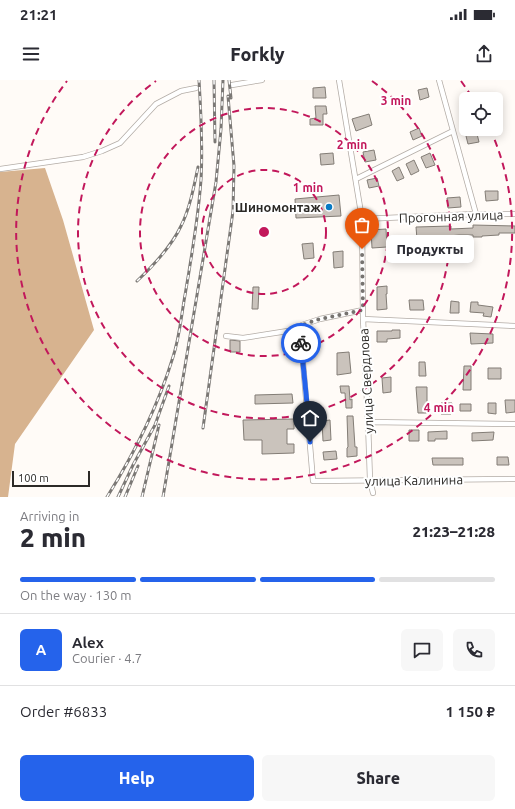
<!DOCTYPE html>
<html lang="en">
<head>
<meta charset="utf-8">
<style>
	body { margin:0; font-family:Ubuntu,sans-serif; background:#f7f7f7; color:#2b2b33; height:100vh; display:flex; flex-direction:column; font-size:15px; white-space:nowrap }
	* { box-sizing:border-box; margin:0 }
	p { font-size:13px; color:#7c7c81 }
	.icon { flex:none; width:22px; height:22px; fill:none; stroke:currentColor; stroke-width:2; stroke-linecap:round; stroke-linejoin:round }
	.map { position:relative; height:417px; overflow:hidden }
	.panel { display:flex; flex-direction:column; background:#fff; flex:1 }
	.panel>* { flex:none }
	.tools { position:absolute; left:459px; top:12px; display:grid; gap:8px }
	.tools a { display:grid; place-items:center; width:44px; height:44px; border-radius:6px; background:#fff; box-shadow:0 2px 10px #0003; font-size:20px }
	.scale { position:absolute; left:12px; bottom:10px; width:78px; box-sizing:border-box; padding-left:4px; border:2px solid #2c2a27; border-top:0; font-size:11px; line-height:14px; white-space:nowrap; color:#2c2a27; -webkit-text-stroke:3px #fff; paint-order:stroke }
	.pin { position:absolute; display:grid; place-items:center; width:34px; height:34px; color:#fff; margin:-41px -17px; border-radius:50% 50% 50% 0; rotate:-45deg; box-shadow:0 0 4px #0007 }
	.pin .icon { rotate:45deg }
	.courier { position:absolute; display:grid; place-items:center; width:40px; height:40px; margin:-20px; border:3px solid #2563eb; border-radius:50%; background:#fff; color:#222; box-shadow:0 1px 5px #0007 }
	.bubble { position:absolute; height:28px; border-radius:6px; background:#fff; box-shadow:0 2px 10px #0003; font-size:13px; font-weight:800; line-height:28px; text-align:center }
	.head em { font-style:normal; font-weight:800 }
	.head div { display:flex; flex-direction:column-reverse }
	.head { display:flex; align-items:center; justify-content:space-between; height:68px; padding:0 20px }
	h1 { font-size:26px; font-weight:800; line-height:30px }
	.bar { display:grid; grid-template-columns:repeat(4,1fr); gap:6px 4px; align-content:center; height:48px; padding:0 20px }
	.bar i { height:5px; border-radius:3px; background:#e1e1e2 }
	.bar .on { background:#2563eb }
	.bar p { grid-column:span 4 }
	.line { display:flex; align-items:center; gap:10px; padding:0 20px; border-top:1px solid #e1e1e2 }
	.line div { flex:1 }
	.round { display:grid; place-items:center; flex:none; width:42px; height:42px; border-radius:6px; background:#f7f7f7 }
	.primary-button { display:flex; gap:8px; margin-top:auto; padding:8px 20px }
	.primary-button a { flex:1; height:46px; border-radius:6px; background:#2563eb; color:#fff; font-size:16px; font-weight:800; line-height:46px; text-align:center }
	.primary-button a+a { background:#f7f7f7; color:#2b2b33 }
	.status { display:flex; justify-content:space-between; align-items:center; height:28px; padding:0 20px; background:#fff; direction:ltr }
	.status svg { height:11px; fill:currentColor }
	header { display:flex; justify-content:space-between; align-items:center; height:52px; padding:0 20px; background:#fff; font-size:18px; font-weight:800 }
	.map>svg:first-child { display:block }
	.forest { fill:#d7b38f }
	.building { fill:#cac3bc; stroke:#837d76 }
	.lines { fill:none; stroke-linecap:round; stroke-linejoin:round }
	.street-casing { stroke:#b3aca6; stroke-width:6 }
	.street { stroke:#fff; stroke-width:4.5 }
	.rail-casing { stroke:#7b7875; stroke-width:3 }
	.rail { stroke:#fff; stroke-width:1.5; stroke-dasharray:4.5; stroke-linecap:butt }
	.done { stroke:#767370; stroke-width:4; stroke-dasharray:0 7.2 }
	.route { stroke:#2563eb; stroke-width:5 }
	.ring { fill:none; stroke:#c2185b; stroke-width:2; stroke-dasharray:7 5 }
	.poi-dot { fill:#087ac4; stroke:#fff; stroke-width:1.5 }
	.labels { text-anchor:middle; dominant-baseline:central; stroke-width:4; stroke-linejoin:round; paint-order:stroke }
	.poi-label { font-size:13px; font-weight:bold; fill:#2c2a27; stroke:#fff; text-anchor:end }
	.street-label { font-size:13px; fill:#2c2a27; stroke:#fff }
	.centre { fill:#c2185b; stroke:#fff; stroke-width:2 }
	.ring-label { font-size:12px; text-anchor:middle; font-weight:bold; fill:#c2185b; stroke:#fff; stroke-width:4; stroke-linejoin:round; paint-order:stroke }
</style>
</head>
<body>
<div class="status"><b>21:21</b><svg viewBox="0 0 49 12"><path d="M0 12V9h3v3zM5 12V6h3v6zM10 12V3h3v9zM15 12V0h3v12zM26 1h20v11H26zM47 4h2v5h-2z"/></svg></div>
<header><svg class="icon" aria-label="menu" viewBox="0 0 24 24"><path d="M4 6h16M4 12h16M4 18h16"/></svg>Forkly<svg class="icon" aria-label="share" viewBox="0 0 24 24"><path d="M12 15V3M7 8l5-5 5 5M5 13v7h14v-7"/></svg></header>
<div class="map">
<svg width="515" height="417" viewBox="0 0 515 417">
	<rect width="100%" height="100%" fill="#fffbf7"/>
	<path class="forest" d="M45,88L63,140L94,250L15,364L8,417H0V92Z"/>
	<path class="building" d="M325,7L326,18H313V8Z
		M427,8L429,17L420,20L418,10Z
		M315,26H326L327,34H323V45H310V39L316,38Z
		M369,34L372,45L356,51L352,39Z
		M419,48L422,56L413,60L410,52Z
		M476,50L479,62L468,64L465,52Z
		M374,70L376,80L365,82L363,72Z
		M333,73L334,84L321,85L320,74Z
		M430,73L435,85L426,88L421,77Z
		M414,80L419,91L411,95L406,84Z
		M399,87L404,98L397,101L392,91Z
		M377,98L379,106L369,108L367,100Z
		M485,111H498V120L486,121Z
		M339,115L341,136L296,138L295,119Z
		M460,117L461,127L448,128L447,118Z
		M473,145L515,146V153H499V155L482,156V157H473V155H459L417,159L416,147L451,146V149L473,148Z
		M386,149L387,167L372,168L371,150Z
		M313,163L314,178L304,179L302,164Z
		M343,171V187L334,188L333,172Z
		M387,206V214H386L387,229L377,230V207Z
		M253,207H259L258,229H252Z
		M409,220H423L424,230H410Z
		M451,221L459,222V233H450Z
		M471,222H478V225L493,227L491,237L483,236L484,233L470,232Z
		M392,250H400V258L387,259V262H377V251H392Z
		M470,253L493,254V263L471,264Z
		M230,260L240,261V272H230Z
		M349,272L351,293L337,295V273Z
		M419,282H425L426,296H419Z
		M464,286H471V310H463Z
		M488,288H501V299H488Z
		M391,297V312L383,313L382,298Z
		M340,306H349L350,320L352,319V328H346L345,313H341Z
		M416,307H427V333H418Z
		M292,314L293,323L255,324V315Z
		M505,320H515V332L506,333Z
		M441,323H452L451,334H441Z
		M488,323H496V334L488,333Z
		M460,324H471V331H460Z
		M347,336H353L355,367H357V376L347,377V368L348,367Z
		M294,339V349H287V364H294V373L262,374V360H244L243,340Z
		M330,340L331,360L323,361L322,341Z
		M409,350H419V361H409Z
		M447,351V359H435V361H428V352Z
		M494,352L493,360L472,361V353Z
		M336,371L337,379L324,380L323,372Z
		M497,377H508L509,385H497Z
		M432,378H463V385H433Z"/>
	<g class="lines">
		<g class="street-casing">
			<path id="street" d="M339,0L362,139L363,239L368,342L370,400L373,413
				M439,0L476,134
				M232,5L262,0
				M0,89L83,77L102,71L120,63L156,24L181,11L196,8
				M356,99L453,51
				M362,139L476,134H515
				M363,239L515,246
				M300,247L313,401L515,399
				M226,256L243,258L294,250L302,245L320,239L363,230
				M368,342L515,344"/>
		</g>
		<use href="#street" class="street"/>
		<g class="rail-casing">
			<path id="rail" d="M214,0L215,62
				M229,0L231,18
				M137,201C154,185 171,167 181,146C190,128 194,106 198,87
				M203,348L233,131L234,86L228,16
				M107,417C134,374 158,326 173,277C179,259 181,239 184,221C191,180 198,141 201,100C203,67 201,33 199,0
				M118,417L133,385L155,345L169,306
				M125,417L138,386
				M142,417L159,345
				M163,417L216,102L221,49L223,0"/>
		</g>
		<use href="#rail" class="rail"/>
	</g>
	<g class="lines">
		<path class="done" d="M301,263L300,247L302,245L320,239L363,230L362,169"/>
		<path class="route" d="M301,263L308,334L310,362"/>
	</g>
	<g class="ring">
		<circle cx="264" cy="152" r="62"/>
		<circle cx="264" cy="152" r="124"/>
		<path d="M372 1A186 186 0 1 1 156 1"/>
		<path d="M461 1A248 248 0 0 1 473 19M490 49A248 248 0 1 1 67 1"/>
	</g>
	<circle class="poi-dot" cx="329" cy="127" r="4"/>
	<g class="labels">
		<g class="poi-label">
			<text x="321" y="127">Шиномонтаж</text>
		</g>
		<g class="street-label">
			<text transform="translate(451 136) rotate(-2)">Прогонная улица</text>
			<text transform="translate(366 301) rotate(-93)">улица Свердлова</text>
			<text transform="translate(414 400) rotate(-1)">улица Калинина</text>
		</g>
	</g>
	<circle cx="264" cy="152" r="6" class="centre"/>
	<g class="ring-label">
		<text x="396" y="25">3 min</text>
		<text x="352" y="69">2 min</text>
		<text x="308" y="112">1 min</text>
		<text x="439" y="332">4 min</text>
	</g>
</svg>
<div class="tools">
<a><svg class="icon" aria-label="locate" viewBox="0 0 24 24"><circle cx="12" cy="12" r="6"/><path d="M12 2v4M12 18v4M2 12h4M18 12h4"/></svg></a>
</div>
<div class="scale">100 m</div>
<div class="pin" style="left:362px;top:169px;background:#ea580c"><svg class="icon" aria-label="bag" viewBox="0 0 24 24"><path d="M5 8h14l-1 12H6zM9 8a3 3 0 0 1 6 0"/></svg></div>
<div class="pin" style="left:310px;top:362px;background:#1f2937"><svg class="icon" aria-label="home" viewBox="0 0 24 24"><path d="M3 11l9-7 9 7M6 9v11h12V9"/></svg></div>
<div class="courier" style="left:301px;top:263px"><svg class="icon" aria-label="bike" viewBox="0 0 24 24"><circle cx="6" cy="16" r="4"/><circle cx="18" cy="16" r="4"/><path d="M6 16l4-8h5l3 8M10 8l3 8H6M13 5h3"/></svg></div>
<div class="bubble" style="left:386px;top:155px;width:88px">Продукты</div>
</div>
<section class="panel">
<div class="head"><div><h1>2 min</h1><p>Arriving in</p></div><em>21:23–21:28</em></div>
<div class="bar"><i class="on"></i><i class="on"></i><i class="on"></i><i></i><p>On the way · 130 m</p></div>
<div class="line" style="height:72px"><b class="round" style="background:#2563eb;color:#fff">A</b><div><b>Alex</b><p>Courier · 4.7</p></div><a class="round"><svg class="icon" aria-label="chat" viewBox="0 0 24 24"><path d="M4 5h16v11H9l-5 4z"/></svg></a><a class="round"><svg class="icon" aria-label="phone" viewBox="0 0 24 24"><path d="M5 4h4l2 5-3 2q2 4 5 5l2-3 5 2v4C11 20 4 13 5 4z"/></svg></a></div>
<div class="line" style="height:52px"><div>Order #6833</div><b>1 150 ₽</b></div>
<div class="primary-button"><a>Help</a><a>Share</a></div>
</section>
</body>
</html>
